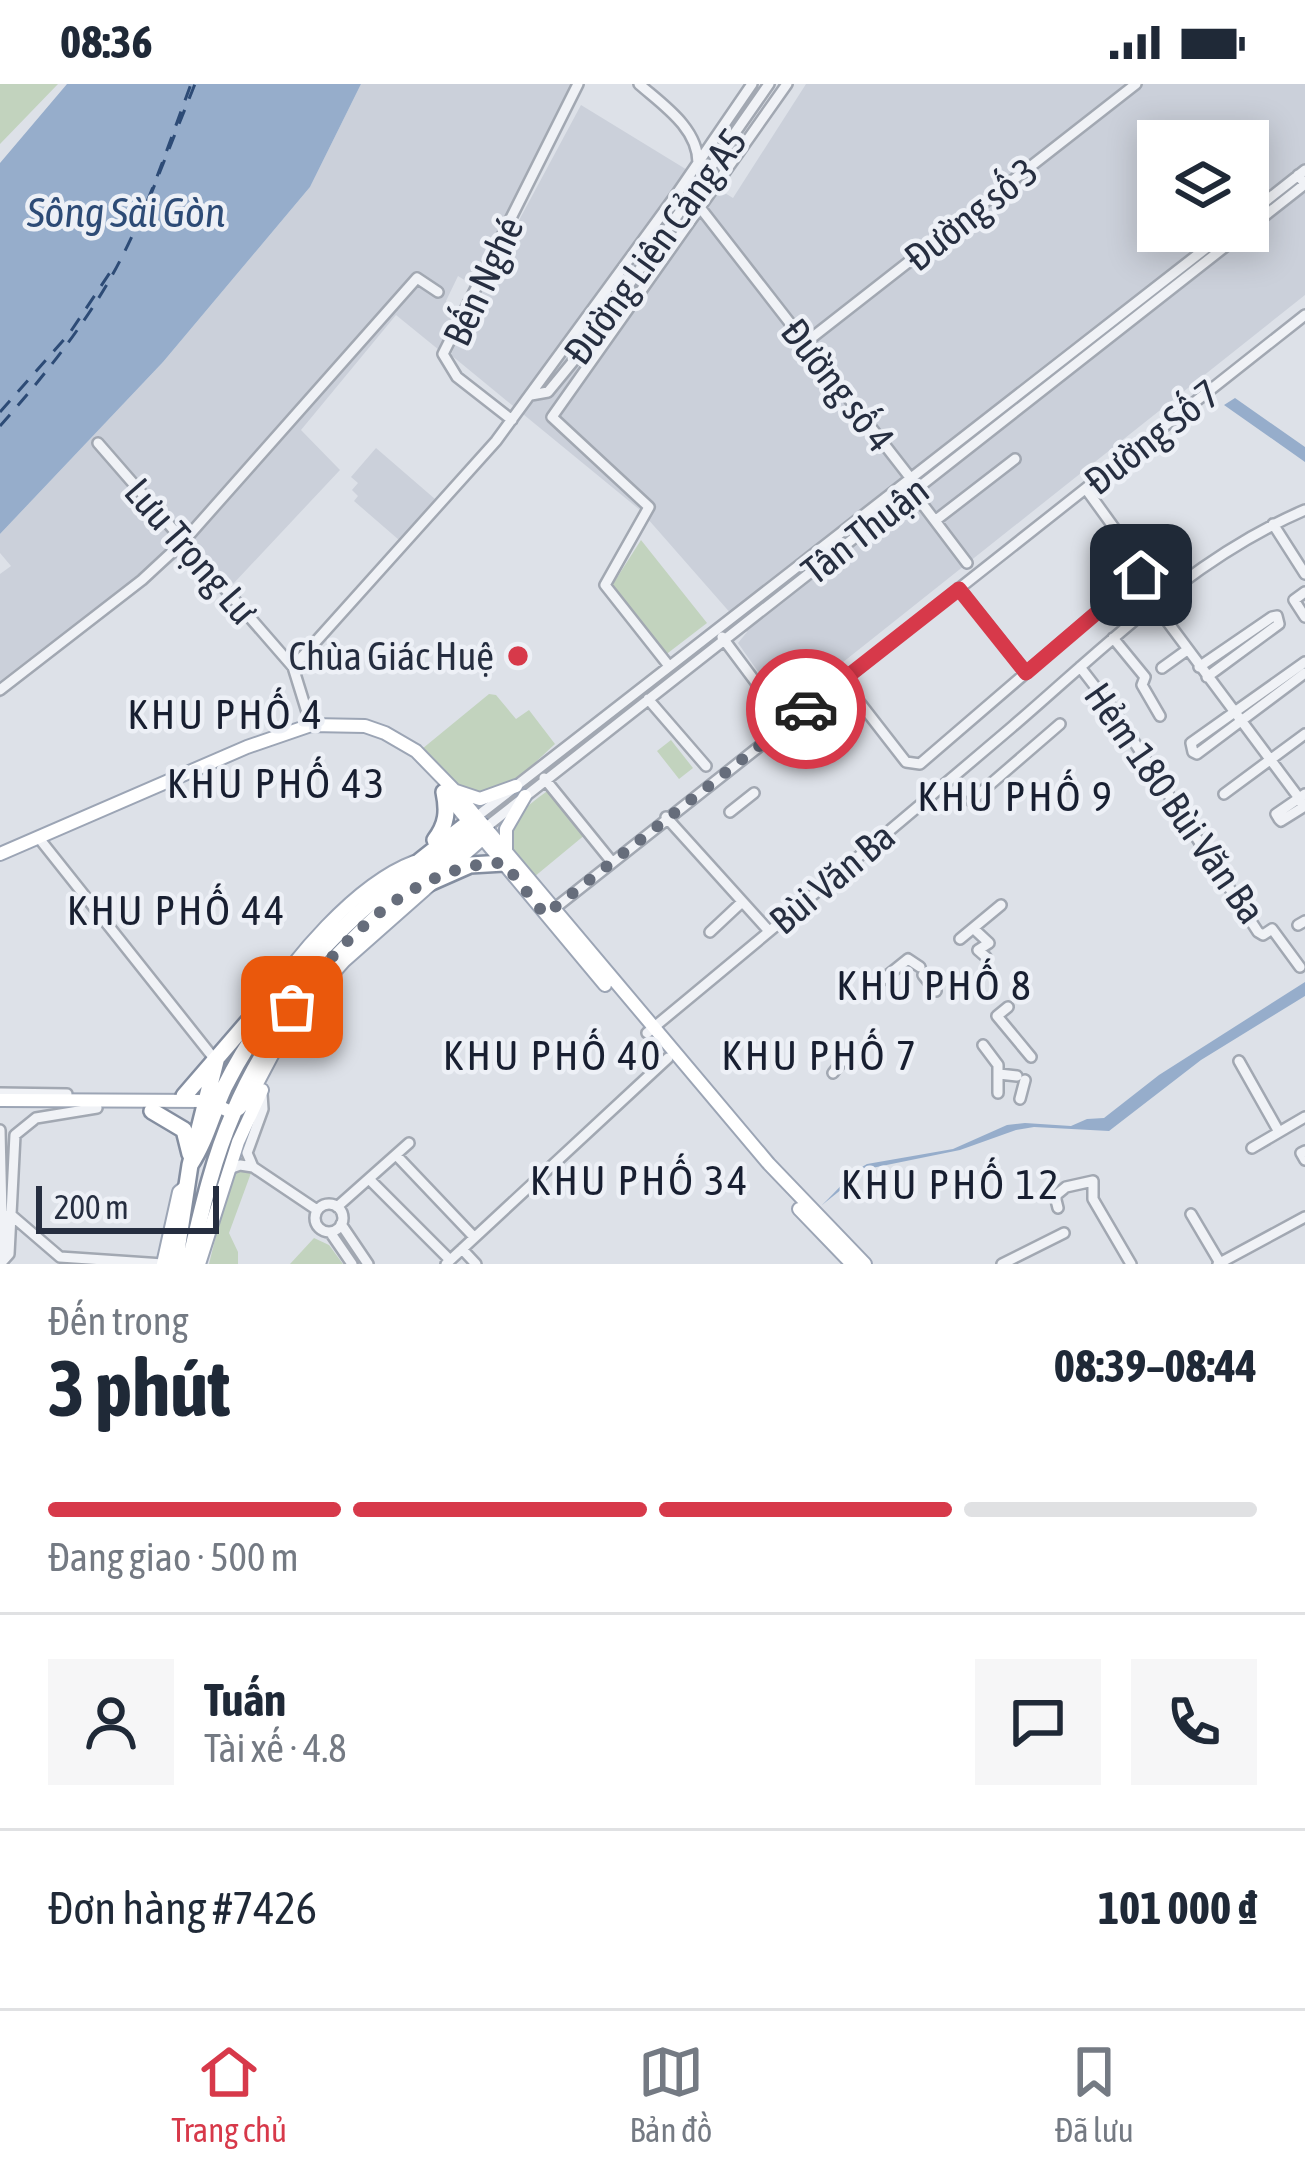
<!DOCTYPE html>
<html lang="vi">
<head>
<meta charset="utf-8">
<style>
	body { margin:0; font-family:"Asap Condensed",sans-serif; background:#f6f6f7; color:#1f2937; height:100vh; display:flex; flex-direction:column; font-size:45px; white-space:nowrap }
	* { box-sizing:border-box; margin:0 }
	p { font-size:39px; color:#747a83 }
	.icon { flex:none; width:66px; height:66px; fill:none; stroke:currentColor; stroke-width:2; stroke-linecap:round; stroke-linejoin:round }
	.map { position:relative; height:1180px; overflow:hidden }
	.panel { display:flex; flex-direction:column; background:#fff; flex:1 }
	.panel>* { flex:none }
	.tools { position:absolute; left:1137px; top:36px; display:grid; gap:24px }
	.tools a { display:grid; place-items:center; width:132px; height:132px; border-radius:0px; background:#fff; box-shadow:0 6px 30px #0003; font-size:60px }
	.scale { position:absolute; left:36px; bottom:30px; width:183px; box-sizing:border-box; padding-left:12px; border:6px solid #262e40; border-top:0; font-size:33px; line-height:42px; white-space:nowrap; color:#262e40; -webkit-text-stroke:9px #edf0f6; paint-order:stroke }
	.pin { position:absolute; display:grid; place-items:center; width:102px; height:102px; color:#fff; margin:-51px; border-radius:24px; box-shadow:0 6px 18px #0006 }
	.courier { position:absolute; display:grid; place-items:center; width:120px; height:120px; margin:-60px; border:9px solid #d7394a; border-radius:50%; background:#fff; color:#222; box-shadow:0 3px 15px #0007 }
	.headline em { font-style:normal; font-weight:700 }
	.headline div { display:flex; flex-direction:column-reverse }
	.headline { display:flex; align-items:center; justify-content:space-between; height:204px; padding:0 48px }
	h1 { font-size:78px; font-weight:700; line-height:90px }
	.bar { display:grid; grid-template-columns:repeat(4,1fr); gap:18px 12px; align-content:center; height:144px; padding:0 48px }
	.bar i { height:15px; border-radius:9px; background:#e0e1e3 }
	.bar .selected { background:#d7394a }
	.bar p { grid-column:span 4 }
	.line { display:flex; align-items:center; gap:30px; padding:0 48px; border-top:3px solid #e0e1e3 }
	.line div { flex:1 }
	.round { display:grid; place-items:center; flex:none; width:126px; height:126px; border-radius:0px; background:#f6f6f7 }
	.status { display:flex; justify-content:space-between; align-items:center; height:84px; padding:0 60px; background:#fff; direction:ltr }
	.status svg { height:33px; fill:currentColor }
	.menu { display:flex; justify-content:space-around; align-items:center; height:168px; border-top:3px solid #e0e1e3; background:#fff; font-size:33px; color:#747a83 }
	.menu a { display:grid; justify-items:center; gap:6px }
	.menu .selected { color:#d7394a }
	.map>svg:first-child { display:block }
	.built { fill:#cbd0da; fill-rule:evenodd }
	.green { fill:#c2d3be }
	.water { fill:#96adcb }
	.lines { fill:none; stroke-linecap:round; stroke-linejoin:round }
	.ferry { stroke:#2d4b76; stroke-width:3; stroke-dasharray:15 12; stroke-linecap:butt }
	.minor-casing { stroke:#a2a8b2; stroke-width:14 }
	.major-casing { stroke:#9ca5b5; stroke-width:16 }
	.highway-casing { stroke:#848ea0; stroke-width:20 }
	.minor { stroke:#f0f2f6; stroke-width:9 }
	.major { stroke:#fff; stroke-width:12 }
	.highway { stroke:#fff; stroke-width:15 }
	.done { stroke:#666d7b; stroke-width:12; stroke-dasharray:0 21.6 }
	.route { stroke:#d7394a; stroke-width:15 }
	.poi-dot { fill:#d7394a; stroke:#edf0f6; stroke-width:4.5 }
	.labels { text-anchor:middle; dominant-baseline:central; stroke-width:9; stroke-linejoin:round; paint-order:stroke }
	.street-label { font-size:39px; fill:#262e40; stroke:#edf0f6 }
	.poi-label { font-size:39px; fill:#262e40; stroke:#edf0f6; text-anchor:end }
	.water-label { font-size:42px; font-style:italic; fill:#2d4b76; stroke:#edf0f6 }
	.neighbourhood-label { font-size:42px; letter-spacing:3px; fill:#181f31; stroke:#edf0f6 }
</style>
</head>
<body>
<div class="status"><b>08:36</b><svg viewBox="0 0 49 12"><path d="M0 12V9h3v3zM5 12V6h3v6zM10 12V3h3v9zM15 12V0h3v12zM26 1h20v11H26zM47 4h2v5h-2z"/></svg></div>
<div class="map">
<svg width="1305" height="1180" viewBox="0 0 1305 1180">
	<rect width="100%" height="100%" fill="#dde1e8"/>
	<path class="built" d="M361,0H575L471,200L458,192L446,217L455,238L439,266L396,231L301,346L340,386L233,500L194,461L0,614V490L11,482L0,469V450L163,278L310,103Z
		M806,0H1305V211L784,625L738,559L747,548L640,426L451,271L466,235L581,21L733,114ZM1158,57H1248V147H1158Z
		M376,364L435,415L399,456L354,417L358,412L352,406L358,399L351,393Z"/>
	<path class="green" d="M0,0H58L0,60Z
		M641,456L707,539L664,572L611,503Z
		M489,610L496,611L516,635L529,626L555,660C523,689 506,712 461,709L422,665Z
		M671,656L693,684L679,695L657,667Z
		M550,705L586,750L534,793L507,765C507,735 527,722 550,705Z
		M233,1082L251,1089L229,1149L238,1168V1180H209Z
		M314,1154L329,1161L343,1180H290Z"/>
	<path class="water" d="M67,0H361L310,103L163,278L0,450V79Z
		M1235,314L1305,363V378L1224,321Z
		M1305,898V912L1201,976L1109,1047L1034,1043L1016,1046L960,1066L867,1085L822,1121C836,1108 851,1088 867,1080L953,1065L1007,1041L1025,1039L1071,1042L1087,1035L1104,1034L1159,991Z"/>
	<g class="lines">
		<path class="ferry" d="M149,115L195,0
			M0,328L69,250L111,187
			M0,342C38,299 73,256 103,207C142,143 165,70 191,0"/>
		<g class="minor-casing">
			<path id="minor" d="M639,0C663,21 698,44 698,79
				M702,126L912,396L914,409L967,479
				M1248,131L1305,86
				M1248,145L1305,100L1298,91
				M805,259L1136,0
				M531,311L548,308L589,258L769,0
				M512,336L457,293L443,270L578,0
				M98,359L293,583L311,641
				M936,436L1015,375
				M1273,440L1305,490
				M959,504L1026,589
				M1305,508L1294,516L1305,533
				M1155,521L1305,722L1281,737L1279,735
				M722,553L787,640
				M1113,554L1145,593L1142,601L1160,632
				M669,582L605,501L649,423L552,333L787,0
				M293,583L496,357L676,111L752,0
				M1080,583L1114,627L1258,848L1263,851L1272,845L1300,883
				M1199,583L1272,533L1277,532L1279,540
				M1162,584L1187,566
				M1207,593L1279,540
				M843,597L906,678L920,680L1142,489L1141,481L1086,405
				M0,606L142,496L183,458L417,194L438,208
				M648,615L706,682
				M1193,668L1191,659L1305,578
				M1193,668L1197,670L1305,589
				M544,694L612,778
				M1224,710L1305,650
				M971,717L1060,640
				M730,728L754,709
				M666,733L769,847
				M475,734L1228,147
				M1279,735L1276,730L1305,710
				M485,744L1245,147
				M42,758L216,977
				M550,828L1305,231
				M1298,841L1305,837
				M974,845L989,859L978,866L986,873
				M710,848L742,818
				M960,855L1001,821
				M923,891L936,907
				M877,900L908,875L920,883
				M1008,923L997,932L1031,973
				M647,949C769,848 891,746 1012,643C1104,564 1192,474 1305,426
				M983,961L998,981V1009
				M1239,977L1279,1048
				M833,989L844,975
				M999,990L1017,992
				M0,1009L67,1010
				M1020,1015L1025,996
				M0,1046L3,1174
				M1252,1064L1305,1033
				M1305,1067L1301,1069L1305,1076
				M396,1071L474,1153
				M253,1083L247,1069L263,1025L262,1010
				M229,1085L240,1081L253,1083L317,1126
				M369,1095L450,1176
				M315 1134a14 14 0 1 1 28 0a14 14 0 1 1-28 0Z
				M337,1123L409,1059
				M1058,1124L1055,1112L1066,1103L1093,1097V1115L1131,1180
				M10,1130L60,1173L163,1180
				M1191,1130L1220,1179
				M341,1140L368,1180
				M330,1148L352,1180
				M462,1165L476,1180
				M0,1180L9,1170L15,1051L36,1034L97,1024
				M446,1180L668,974
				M1002,1180L1064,1149
				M1218,1180L1305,1133"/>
		</g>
		<g class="major-casing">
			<path id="major" d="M456,707L480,715L516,702
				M445,709L605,901
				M506,768V745L525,712
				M0,770L247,663L311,641L365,642L385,649L416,667L454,706L769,1080L865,1180
				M258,929C293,876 354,801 414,778
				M0,1016L207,1017L233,1029
				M239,1025L251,1011L289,939L344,877L482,755
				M799,1125L852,1180
				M163,1180L179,1108L185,1103
				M199,1180L238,1058L262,1006"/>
		</g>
		<g class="highway-casing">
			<path id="highway" d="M435,756C447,740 448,727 444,708
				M427,800L470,781L504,779
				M184,1012L260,924
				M152,1027L184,1046L190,1070
				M190,1081C206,1057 212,1030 224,1004C235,982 248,960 262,940C318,855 396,795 475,734
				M175,1180L190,1081L216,977
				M189,1180C201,1129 212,1078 233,1030C284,908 381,822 485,744"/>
		</g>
		<use href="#minor" class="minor"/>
		<use href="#major" class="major"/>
		<use href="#highway" class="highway"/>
	</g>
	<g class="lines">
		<path class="done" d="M292,923C338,858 418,777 504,779L545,831L806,625"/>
		<path class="route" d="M806,625L959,505L1026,589L1141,491"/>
	</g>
	<circle class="poi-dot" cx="518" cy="572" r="12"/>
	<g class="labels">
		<g class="street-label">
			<text transform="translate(971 130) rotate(-38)">Đường số 3</text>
			<text transform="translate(655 162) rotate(-54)">Đường Liên Cảng A5</text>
			<text transform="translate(483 197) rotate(-65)">Bến Nghé</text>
			<text transform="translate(838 301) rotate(52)">Đường số 4</text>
			<text transform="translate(1152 353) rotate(-38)">Đường Số 7</text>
			<text transform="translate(865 446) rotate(-38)">Tân Thuận</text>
			<text transform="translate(191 467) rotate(49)">Lưu Trọng Lư</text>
			<text transform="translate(1175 719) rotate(55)">Hẻm 180 Bùi Văn Ba</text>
			<text transform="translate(832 794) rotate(-40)">Bùi Văn Ba</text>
		</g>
		<g class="poi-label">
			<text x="494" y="572">Chùa Giác Huệ</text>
		</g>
		<g class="water-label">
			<text x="126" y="128">Sông Sài Gòn</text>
		</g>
		<g class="neighbourhood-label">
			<text x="226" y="630">KHU PHỐ 4</text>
			<text x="277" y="699">KHU PHỐ 43</text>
			<text x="1016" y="712">KHU PHỐ 9</text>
			<text x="177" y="826">KHU PHỐ 44</text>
			<text x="935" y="901">KHU PHỐ 8</text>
			<text x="553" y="971">KHU PHỐ 40</text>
			<text x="820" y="971">KHU PHỐ 7</text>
			<text x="640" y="1096">KHU PHỐ 34</text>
			<text x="951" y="1100">KHU PHỐ 12</text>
		</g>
	</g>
</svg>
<div class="tools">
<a><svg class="icon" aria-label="layers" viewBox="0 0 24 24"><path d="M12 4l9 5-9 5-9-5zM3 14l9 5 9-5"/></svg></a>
</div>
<div class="scale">200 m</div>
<div class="pin" style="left:292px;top:923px;background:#ea580c"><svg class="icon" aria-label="bag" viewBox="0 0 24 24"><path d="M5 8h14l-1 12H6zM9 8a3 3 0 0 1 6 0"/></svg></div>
<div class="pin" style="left:1141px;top:491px;background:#1f2937"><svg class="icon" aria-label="home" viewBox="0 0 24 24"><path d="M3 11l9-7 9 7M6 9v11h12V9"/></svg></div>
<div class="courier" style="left:806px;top:625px"><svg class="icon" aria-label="car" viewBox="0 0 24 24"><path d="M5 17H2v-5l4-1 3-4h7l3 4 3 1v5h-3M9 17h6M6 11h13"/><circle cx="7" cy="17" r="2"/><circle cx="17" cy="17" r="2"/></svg></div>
</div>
<section class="panel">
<div class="headline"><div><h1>3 phút</h1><p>Đến trong</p></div><em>08:39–08:44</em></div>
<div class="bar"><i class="selected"></i><i class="selected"></i><i class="selected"></i><i></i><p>Đang giao · 500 m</p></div>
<div class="line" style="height:216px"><a class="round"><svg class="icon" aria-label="person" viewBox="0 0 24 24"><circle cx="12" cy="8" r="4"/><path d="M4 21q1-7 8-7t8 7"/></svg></a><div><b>Tuấn</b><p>Tài xế · 4.8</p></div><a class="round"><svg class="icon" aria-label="chat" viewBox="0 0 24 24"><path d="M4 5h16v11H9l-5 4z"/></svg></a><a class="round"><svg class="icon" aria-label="phone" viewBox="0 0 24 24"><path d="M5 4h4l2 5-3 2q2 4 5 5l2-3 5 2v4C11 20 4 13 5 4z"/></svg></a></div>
<div class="line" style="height:156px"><div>Đơn hàng #7426</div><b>101 000 ₫</b></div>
</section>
<nav class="menu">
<a class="selected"><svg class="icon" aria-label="home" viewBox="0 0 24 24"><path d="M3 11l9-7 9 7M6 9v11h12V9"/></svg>Trang chủ</a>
<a><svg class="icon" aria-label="map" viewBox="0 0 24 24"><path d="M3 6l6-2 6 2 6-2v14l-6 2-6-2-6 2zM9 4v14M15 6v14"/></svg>Bản đồ</a>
<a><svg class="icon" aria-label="saved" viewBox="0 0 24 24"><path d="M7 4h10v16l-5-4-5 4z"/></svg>Đã lưu</a>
</nav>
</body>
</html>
